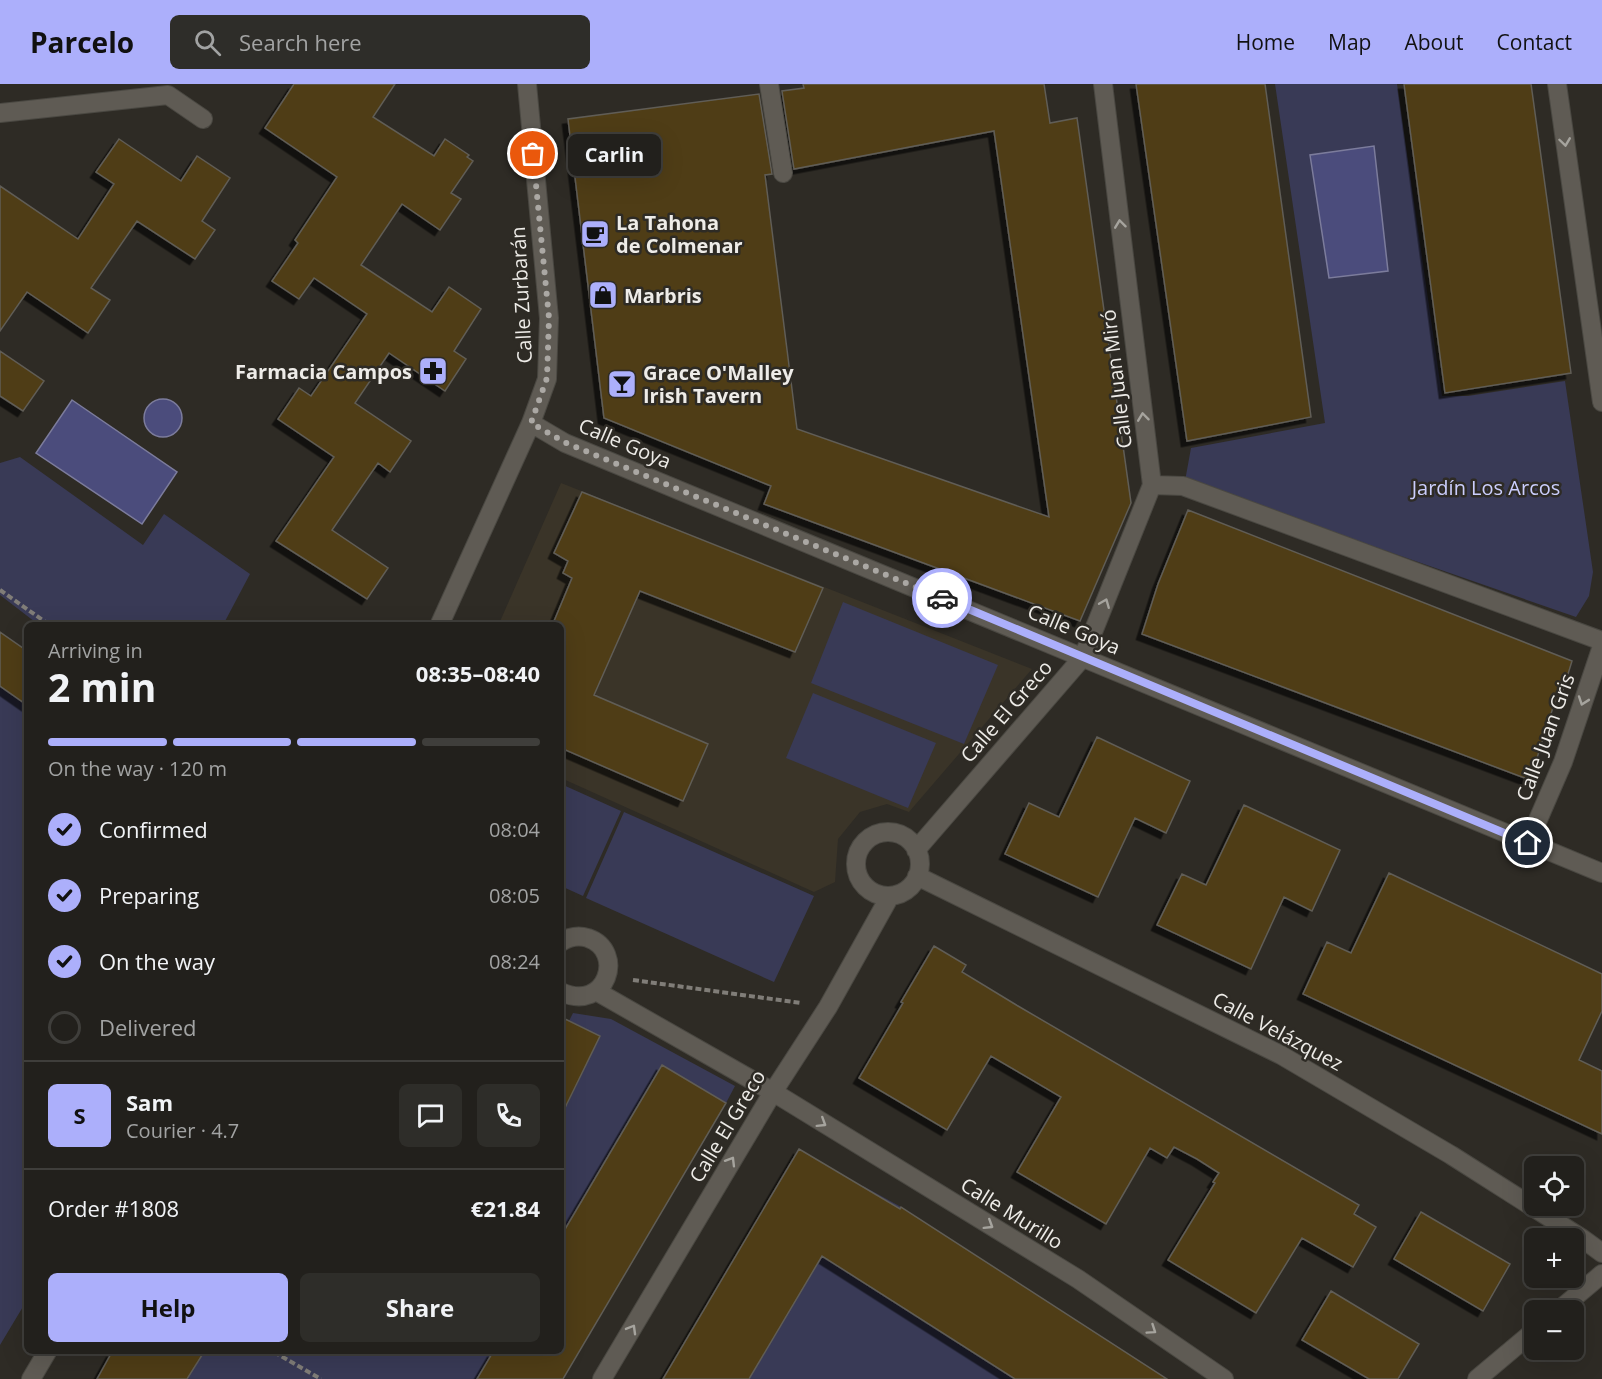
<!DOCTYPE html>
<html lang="en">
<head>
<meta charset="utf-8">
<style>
	body { margin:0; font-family:"Open Sans",sans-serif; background:#2e2d29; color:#f1f3f6; height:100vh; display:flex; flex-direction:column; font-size:22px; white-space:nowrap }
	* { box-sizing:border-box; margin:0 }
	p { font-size:20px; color:#a2a3a3 }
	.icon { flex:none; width:33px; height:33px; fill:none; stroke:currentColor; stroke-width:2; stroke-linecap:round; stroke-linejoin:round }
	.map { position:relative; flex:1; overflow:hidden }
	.sheet { position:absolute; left:24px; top:538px; width:540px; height:732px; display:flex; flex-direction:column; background:#22201c; border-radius:9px; box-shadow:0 6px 24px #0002,0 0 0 2px #3f3e3b }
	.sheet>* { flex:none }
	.controls { position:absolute; left:1524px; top:1072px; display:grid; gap:12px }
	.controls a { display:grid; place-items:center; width:60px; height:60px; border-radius:9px; background:#22201c; box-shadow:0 6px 24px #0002,0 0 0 2px #3f3e3b; font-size:30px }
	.pin { position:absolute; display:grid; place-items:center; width:51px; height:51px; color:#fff; margin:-26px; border:3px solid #fff; border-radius:50%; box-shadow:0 2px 6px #0007 }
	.courier { position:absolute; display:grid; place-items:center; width:60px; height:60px; margin:-30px; border:4px solid #acaffb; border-radius:50%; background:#fff; color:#222; box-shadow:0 2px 8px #0007 }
	.bubble { position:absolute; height:42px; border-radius:9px; background:#22201c; box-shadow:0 6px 24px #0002,0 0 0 2px #3f3e3b; font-size:20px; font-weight:700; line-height:42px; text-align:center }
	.summary em { font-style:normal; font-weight:700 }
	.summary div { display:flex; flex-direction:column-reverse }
	.summary { display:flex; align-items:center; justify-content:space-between; height:102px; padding:0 24px }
	h1 { font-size:39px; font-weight:700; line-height:45px }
	.bar { display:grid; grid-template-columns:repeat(4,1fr); gap:9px 6px; align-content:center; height:72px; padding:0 24px }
	.bar i { height:8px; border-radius:4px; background:#3f3e3b }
	.bar .active { background:#acaffb }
	.bar p { grid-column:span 4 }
	.line { display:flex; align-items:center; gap:15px; padding:0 24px; border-top:2px solid #3f3e3b }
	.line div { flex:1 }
	.round { display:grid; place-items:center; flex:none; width:63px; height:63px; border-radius:9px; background:#2e2d29 }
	ol { padding:0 24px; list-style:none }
	li { display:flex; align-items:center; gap:18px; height:66px }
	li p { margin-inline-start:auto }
	li .icon { padding:6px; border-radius:50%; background:#acaffb; color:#111; stroke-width:4 }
	li:last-child { color:#a2a3a3 }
	li i { width:33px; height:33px; border:3px solid #3f3e3b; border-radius:50% }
	.action { display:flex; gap:12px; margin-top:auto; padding:12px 24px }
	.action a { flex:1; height:69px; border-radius:9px; background:#acaffb; color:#111; font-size:24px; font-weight:700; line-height:69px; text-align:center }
	.action a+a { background:#2e2d29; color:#f1f3f6 }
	header { display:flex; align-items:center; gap:36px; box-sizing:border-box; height:84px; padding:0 30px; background:#acaffb; color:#111 }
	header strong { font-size:28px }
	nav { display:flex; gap:33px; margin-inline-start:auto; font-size:21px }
	.search { width:420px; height:54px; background:#2e2d29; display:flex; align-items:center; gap:15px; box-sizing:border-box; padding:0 21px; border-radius:9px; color:#a2a3a3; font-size:22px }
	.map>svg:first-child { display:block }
	.built { fill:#3a3428 }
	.green { fill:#393a56 }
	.water { fill:#4b4c7c; stroke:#7c7c9c; stroke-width:1.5 }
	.building { fill:#503d13; stroke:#605d56; stroke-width:1.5; filter:url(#shadow) }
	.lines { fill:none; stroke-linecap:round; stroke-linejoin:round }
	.street-casing { stroke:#4a4842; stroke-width:20 }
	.path { stroke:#807d78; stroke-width:4; stroke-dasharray:6 3; stroke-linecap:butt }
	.street { stroke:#5f5b54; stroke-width:18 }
	.oneway { stroke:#a6a49e }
	.done { stroke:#aba8a4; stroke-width:6; stroke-dasharray:0 10.8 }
	.route { stroke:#acaffb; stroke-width:8 }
	.labels { text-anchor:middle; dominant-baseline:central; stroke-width:5; stroke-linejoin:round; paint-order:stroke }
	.poi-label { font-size:20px; font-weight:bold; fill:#eeece8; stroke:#2e2b25; text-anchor:start }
	.street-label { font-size:20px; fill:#eeece8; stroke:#2e2b25 }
	.park-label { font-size:20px; fill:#cbcefd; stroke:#2e2b25 }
</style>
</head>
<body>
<header>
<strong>Parcelo</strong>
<div class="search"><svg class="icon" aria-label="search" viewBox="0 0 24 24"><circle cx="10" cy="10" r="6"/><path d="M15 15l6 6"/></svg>Search here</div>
<nav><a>Home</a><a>Map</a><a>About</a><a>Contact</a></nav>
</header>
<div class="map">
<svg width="1602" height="1295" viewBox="0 0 1602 1295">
	<defs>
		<filter id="shadow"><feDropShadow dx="-5.5" dy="5.5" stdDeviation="0" flood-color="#0009"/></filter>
	</defs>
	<rect width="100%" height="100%" fill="#2e2b25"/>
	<path class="built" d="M561,399L1032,585L909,728L887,720L860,728L838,755L835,798L814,808L561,694V542H498Z"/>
	<path class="green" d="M1275,0H1397L1442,312H1468L1565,297L1593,488L1589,512L1576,533L1185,397L1191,364L1325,339Z
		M20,373L143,461L164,430L250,490L223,541H39L0,511V379Z
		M843,518L998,581L964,660L811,599Z
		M0,549L27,568V1216L0,1261Z
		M813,609L936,659L908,724L786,674Z
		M561,700L621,727L583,812L561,802Z
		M624,728L814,812L774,898L586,814Z
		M573,929L611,935L735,1002L726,1019L662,981L561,1152V1018L567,1021L600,952L569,937Z
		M863,1102L901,1123L859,1196L1015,1295H749Z
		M204,1268H493L477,1295H187Z"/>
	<path class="water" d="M1374,62L1388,187L1329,194L1310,71Z
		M144 334a19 19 0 1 1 38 0a19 19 0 1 1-38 0Z
		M72,316L177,388L142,440L36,369Z"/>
	<path class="building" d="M294,0H395L373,33L434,72L445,55L469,71L467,73L473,77L451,109L461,115L440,146L402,120L361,181L432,228L449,203L481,225L454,267L466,275L445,307L389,269L355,319L411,357L390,388L378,379L332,446L388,484L367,515L276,457L334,373L278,335L299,304L311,312L367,230L314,194L299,215L272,197L298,159L295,156L337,93L265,44Z
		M803,0H1044L1050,39L1077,34L1131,419L1080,537L764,420L771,402L604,334L568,35L759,10L772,90L765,91L797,345L1049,433L994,47L794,85L782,7L804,4Z
		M1136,0H1265L1311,333L1187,357Z
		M1404,0H1531L1571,289L1445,309Z
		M119,55L181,97L197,72L230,94L202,137L215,146L195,175L137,137L91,204L110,216L88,249L27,208L0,247V102L78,155L114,100L96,88Z
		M0,267L44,297L23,327L0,312Z
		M582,408L823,504L795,568L640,507L594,611L708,660L683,717L561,664V542H552L572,494L563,489L568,477L554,469Z
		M1188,426L1572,577L1559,619L1555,617L1530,696L1142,550L1158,500Z
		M0,548L27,567V621L0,602Z
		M1097,653L1190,697L1166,749L1135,734L1098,813L1005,770L1029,719L1059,733Z
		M1244,721L1340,766L1312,827L1284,813L1251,885L1157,841L1182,790L1206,801Z
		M1389,789L1602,890V927L1579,976L1602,987V1050L1303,910L1327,858L1351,869Z
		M934,862L966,881L962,888L1018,922L1359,1121L1354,1130L1376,1143L1353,1183L1302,1154L1256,1229L1168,1176L1215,1099L1213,1098L1219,1089L1197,1075L1174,1063L1167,1074L1150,1064L1106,1140L1017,1088L1061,1013L991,972L947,1046L859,994L903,919L901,918Z
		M561,933L600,952L561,1032Z
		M662,981L726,1019L563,1295H477L493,1268H561V1152Z
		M799,1065L900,1125L901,1123L1167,1295H1015L822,1172L749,1295H663Z
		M1421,1128L1510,1180L1483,1227L1394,1175Z
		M1331,1207L1419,1260L1398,1295H1369L1302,1256Z
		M112,1268H204L187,1295H97Z"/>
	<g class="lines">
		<g class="street-casing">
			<path id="street" d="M769,0L783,89
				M1557,0L1602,318
				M0,29L168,11L203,35
				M531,339L565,359L1602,789
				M1152,401L1183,402L1602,557
				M439,542L531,339L547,295L549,234L527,0
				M856 780a32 32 0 1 1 64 0a32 32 0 1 1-64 0Z
				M1528,759L1563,678L1602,562
				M916,766L1083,573L1152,401L1103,0
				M917,792L1281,971L1451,1071L1583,1155L1602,1169
				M561,858C569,853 578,851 588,854C626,867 607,929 561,908
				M596,907L773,1008L1078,1195L1224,1295
				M1558,1227L1602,1190
				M31,1295L47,1268
				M602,1295L773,1008L828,923L890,812
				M1477,1295L1534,1247"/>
		</g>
		<path class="path" d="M0,506L51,542
			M633,896L801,919
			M274,1268L321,1295"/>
		<use href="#street" class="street"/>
	</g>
	<defs><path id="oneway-chevron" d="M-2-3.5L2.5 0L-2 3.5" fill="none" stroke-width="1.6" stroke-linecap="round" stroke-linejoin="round" transform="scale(1.5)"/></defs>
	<g class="oneway">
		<use href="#oneway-chevron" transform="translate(1565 58) rotate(82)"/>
		<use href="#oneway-chevron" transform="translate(1120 140) rotate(-97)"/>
		<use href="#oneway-chevron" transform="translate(1143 333) rotate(-97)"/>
		<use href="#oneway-chevron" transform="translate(1105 519) rotate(-68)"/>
		<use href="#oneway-chevron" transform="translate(1583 617) rotate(109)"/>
		<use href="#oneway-chevron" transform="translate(822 1039) rotate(32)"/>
		<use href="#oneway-chevron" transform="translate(731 1077) rotate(-59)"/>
		<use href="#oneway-chevron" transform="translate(989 1141) rotate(32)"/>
		<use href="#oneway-chevron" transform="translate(632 1245) rotate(-60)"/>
		<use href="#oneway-chevron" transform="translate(1152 1246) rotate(34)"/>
	</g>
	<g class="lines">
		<path class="done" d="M533,70L549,234L547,294L531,339L566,359L942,514"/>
		<path class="route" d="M942,514L1528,759"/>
	</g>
	<defs>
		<g id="cafe-square" transform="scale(1.5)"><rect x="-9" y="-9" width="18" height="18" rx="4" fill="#acaffb" stroke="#2e2b25"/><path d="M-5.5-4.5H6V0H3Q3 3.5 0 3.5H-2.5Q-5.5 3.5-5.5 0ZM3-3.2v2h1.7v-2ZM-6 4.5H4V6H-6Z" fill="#111"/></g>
		<g id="shop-square" transform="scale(1.5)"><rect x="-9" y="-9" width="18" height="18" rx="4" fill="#acaffb" stroke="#2e2b25"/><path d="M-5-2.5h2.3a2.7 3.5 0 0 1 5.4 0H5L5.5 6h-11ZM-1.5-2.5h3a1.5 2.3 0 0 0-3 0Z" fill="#111"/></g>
		<g id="pharmacy-square" transform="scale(1.5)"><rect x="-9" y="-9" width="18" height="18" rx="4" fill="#acaffb" stroke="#2e2b25"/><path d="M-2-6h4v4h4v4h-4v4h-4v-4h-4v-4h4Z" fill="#111"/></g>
		<g id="bar-square" transform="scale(1.5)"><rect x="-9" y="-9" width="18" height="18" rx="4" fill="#acaffb" stroke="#2e2b25"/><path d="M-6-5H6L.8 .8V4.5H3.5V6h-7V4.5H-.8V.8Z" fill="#111"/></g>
	</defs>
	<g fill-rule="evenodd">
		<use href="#cafe-square" x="595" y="150"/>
		<use href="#shop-square" x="603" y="211"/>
		<use href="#pharmacy-square" x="433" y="287"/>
		<use href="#bar-square" x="622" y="300"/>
	</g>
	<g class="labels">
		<g class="poi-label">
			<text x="616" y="138">La Tahona<tspan x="616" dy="23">de Colmenar</tspan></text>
			<text x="624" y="211">Marbris</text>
			<text x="412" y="287" text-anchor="end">Farmacia Campos</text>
			<text x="643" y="288">Grace O'Malley<tspan x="643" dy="23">Irish Tavern</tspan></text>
		</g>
		<g class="street-label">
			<text transform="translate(521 211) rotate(-93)">Calle Zurbarán</text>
			<text transform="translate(1116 295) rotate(-97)">Calle Juan Miró</text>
			<text transform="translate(625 359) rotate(23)">Calle Goya</text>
			<text transform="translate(1074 545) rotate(23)">Calle Goya</text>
			<text transform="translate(1006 627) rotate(-49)">Calle El Greco</text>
			<text transform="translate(1545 653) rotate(-70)">Calle Juan Gris</text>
			<text transform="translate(1278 947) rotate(28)">Calle Velázquez</text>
			<text transform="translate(727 1042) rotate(-59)">Calle El Greco</text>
			<text transform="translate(1012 1129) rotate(32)">Calle Murillo</text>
		</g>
		<g class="park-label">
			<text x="1486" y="403">Jardín Los Arcos</text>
		</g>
	</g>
</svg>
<div class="controls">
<a><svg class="icon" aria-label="locate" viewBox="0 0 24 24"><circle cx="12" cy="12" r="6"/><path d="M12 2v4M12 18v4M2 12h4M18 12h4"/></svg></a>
<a>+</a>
<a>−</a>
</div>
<div class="pin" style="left:533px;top:70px;background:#ea580c"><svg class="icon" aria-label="bag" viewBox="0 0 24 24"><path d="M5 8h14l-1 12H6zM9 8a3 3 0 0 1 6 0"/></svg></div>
<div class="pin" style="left:1528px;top:759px;background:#1f2937"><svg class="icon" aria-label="home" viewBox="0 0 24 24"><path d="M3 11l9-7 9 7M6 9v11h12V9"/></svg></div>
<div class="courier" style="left:942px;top:514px"><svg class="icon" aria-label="car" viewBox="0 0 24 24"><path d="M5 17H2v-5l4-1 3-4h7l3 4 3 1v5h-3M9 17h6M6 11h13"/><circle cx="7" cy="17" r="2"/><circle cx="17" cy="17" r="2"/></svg></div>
<div class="bubble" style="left:568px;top:50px;width:93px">Carlin</div>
<section class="sheet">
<div class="summary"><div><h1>2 min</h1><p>Arriving in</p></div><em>08:35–08:40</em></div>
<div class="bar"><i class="active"></i><i class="active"></i><i class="active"></i><i></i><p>On the way · 120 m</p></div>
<ol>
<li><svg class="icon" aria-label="check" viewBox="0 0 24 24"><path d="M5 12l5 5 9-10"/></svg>Confirmed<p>08:04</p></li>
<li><svg class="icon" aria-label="check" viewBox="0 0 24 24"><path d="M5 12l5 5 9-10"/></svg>Preparing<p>08:05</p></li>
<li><svg class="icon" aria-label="check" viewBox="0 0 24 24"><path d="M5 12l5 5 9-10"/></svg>On the way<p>08:24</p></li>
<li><i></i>Delivered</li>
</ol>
<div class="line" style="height:108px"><b class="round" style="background:#acaffb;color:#111">S</b><div><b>Sam</b><p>Courier · 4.7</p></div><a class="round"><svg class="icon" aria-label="chat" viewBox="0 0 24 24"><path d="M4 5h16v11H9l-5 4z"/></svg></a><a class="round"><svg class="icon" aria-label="phone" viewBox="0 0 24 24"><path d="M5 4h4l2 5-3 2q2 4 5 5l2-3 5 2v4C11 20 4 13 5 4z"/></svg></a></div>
<div class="line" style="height:78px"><div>Order #1808</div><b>€21.84</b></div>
<div class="action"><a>Help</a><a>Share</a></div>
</section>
</div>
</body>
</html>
